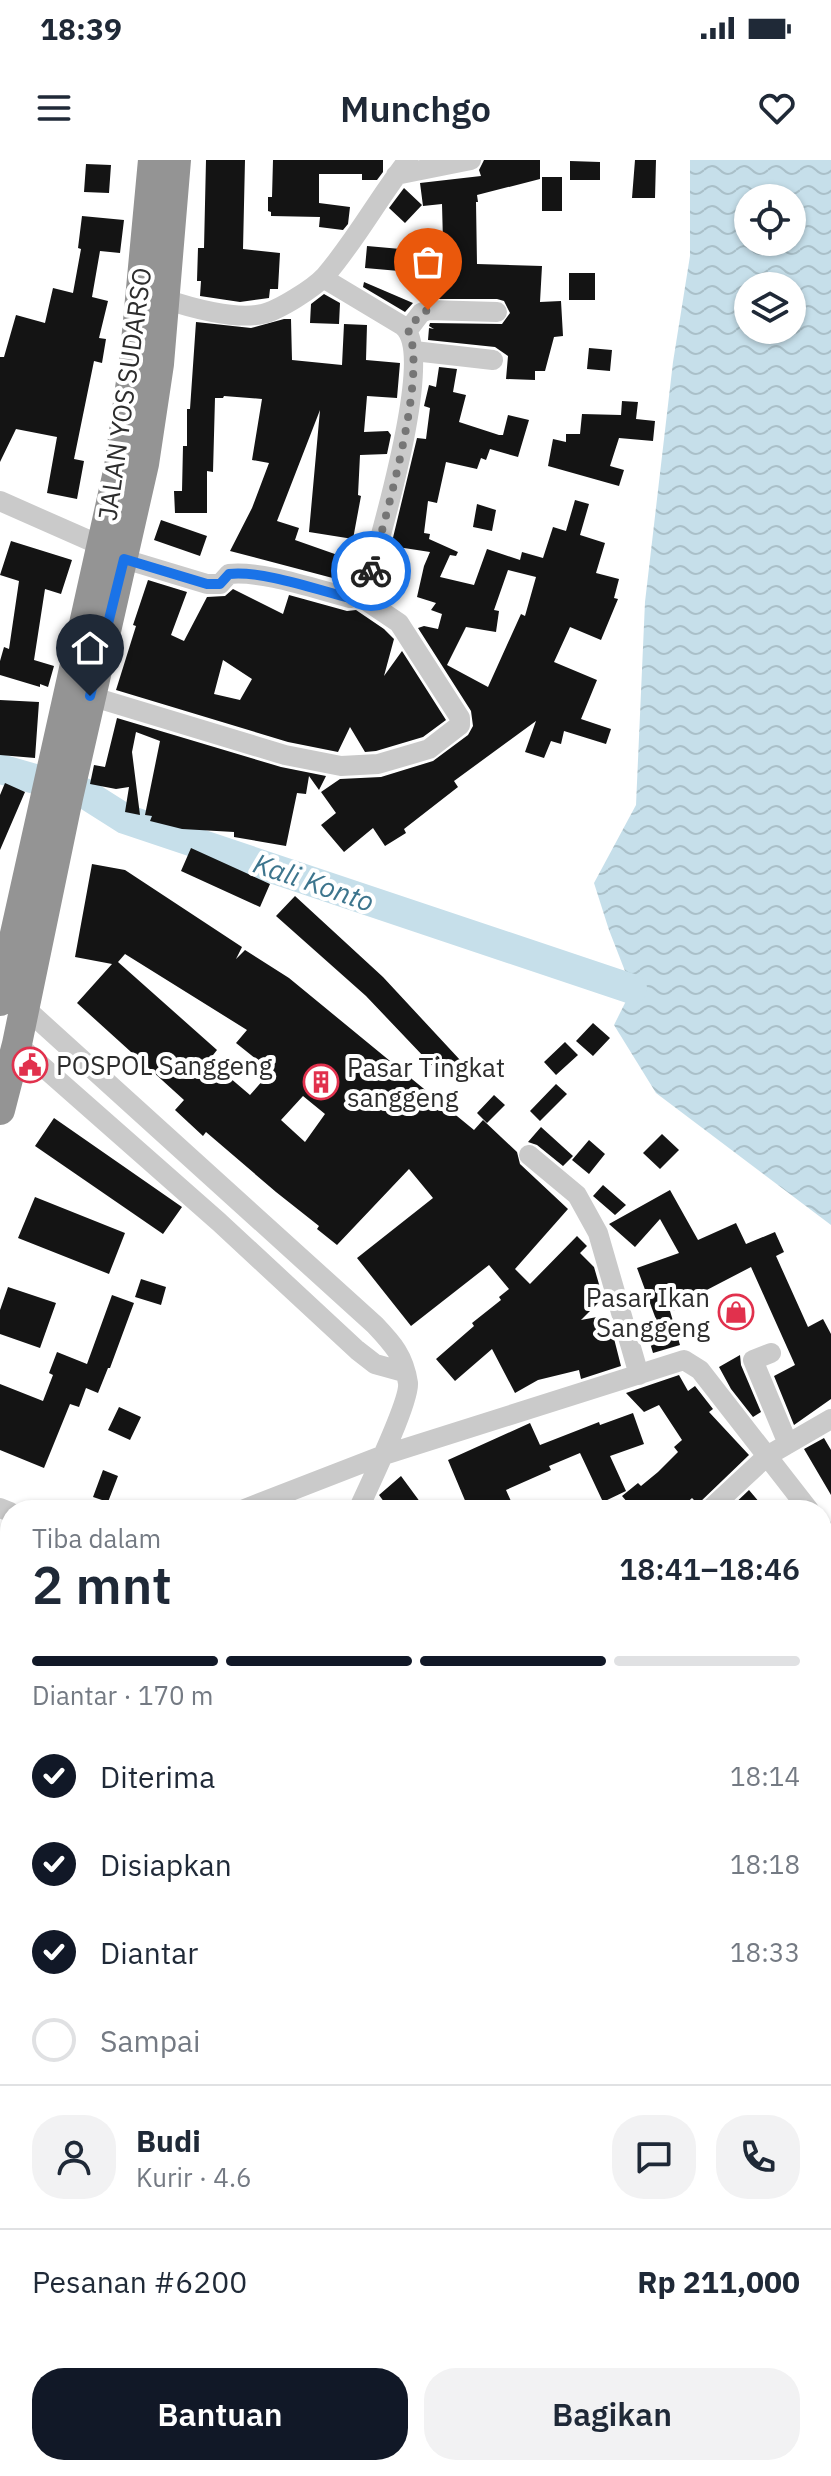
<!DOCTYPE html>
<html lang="id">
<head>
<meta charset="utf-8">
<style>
	body { margin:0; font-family:"IBM Plex Sans",sans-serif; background:#f2f2f3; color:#1f2937; height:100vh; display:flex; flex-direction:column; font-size:30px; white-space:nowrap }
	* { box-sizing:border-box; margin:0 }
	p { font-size:26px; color:#747a83 }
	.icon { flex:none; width:44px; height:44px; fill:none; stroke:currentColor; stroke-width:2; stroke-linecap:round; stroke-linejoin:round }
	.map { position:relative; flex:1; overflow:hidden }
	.drawer { position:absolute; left:0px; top:1340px; width:832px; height:976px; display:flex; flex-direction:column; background:#fff; border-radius:32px 32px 0 0; box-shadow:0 2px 6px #0004 }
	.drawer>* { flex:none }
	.fabs { position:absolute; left:734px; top:24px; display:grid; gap:16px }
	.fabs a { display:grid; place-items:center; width:72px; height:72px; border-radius:50%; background:#fff; box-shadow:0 2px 6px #0004; font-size:40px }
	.pin { position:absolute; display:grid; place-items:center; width:68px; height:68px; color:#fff; margin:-82px -34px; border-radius:50% 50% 50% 0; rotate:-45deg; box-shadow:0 0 8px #0007 }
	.pin .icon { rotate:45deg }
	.courier { position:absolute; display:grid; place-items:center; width:80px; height:80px; margin:-40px; border:6px solid #1a73e8; border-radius:50%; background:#fff; color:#222; box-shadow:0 2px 10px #0007 }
	.summary em { font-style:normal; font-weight:600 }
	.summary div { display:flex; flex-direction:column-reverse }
	.summary { display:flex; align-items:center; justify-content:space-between; height:136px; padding:0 32px }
	h1 { font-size:52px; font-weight:600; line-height:60px }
	.bar { display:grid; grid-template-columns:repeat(4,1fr); gap:12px 8px; align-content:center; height:96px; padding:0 32px }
	.bar i { height:10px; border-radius:6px; background:#e0e1e3 }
	.bar .current { background:#111827 }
	.bar p { grid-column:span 4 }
	.line { display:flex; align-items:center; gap:20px; padding:0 32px; border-top:2px solid #e0e1e3 }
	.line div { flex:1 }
	.round { display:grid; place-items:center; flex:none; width:84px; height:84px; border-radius:32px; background:#f2f2f3 }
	ol { padding:0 32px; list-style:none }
	li { display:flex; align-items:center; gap:24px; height:88px }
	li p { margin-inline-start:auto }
	li .icon { padding:8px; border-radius:50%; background:#111827; color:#fff; stroke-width:4 }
	li:last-child { color:#747a83 }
	li i { width:44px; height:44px; border:4px solid #e0e1e3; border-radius:50% }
	.button { display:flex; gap:16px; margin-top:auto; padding:16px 32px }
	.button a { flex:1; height:92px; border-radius:32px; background:#111827; color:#fff; font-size:32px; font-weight:600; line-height:92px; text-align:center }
	.button a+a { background:#f2f2f3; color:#1f2937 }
	.status { display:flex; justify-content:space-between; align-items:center; height:56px; padding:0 40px; background:#fff; direction:ltr }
	.status svg { height:22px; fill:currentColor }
	header { display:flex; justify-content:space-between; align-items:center; height:104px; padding:0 32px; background:#fff; font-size:36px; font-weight:600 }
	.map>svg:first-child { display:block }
	.water { fill:url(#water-waves); fill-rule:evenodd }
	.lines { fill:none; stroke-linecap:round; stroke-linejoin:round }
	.river { stroke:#c6dfea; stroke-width:30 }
	.building { fill:#141414; fill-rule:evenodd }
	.minor { stroke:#cacaca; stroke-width:20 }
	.highway { stroke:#949494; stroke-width:30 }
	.done { stroke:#767676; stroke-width:8; stroke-dasharray:0 14.4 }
	.route { stroke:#1a73e8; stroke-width:10 }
	.labels { text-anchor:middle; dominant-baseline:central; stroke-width:8; stroke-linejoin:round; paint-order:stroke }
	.street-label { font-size:26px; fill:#2d2d2d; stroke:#fff }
	.poi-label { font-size:26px; fill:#2d2d2d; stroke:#fff; text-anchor:start }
	.water-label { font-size:28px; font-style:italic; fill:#3d758d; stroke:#fff }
</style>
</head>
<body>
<div class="status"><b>18:39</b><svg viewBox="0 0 49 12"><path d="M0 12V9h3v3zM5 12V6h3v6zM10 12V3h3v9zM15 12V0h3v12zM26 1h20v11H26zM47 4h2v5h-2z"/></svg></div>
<header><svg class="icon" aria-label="menu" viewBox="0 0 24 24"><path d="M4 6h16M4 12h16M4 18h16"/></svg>Munchgo<svg class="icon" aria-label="heart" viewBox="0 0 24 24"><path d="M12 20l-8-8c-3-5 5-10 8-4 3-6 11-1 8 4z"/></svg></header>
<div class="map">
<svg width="831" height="2316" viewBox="0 0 831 2316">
	<defs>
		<pattern id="water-waves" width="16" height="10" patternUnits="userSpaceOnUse" patternTransform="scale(2)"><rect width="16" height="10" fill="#c6dfea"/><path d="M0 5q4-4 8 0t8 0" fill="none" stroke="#aac0c9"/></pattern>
	</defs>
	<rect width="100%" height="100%" fill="#fff"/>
	<path class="water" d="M690,0H831V1065L656,933L614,865L632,829L609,770L594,723L636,645L645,442L673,202L690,96ZM748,38H792V82H748ZM748,126H792V170H748Z"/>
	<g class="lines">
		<path class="river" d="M0,609L84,633L125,659L632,829"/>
	</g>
	<path class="building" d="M206,0H245L243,89L280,93L278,129H270L269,138L240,142L200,136L201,121H197L198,88H204Z
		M273,0H383V12L377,20H362V14H319V43L350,47L348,64L343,70L319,67L320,57L271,56V52L268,51V37H272Z
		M484,0H540V19L477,35L478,42H476L477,104L542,106L540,142L561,141L563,176L554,177L545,211H535V220L506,219L508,196L495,187L428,180L429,168L434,169L429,166L430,163L502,164L510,153L504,141L497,139H421L422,113L365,108L367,86L412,90L413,82H443L442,44L423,46L420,23L481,16L479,10Z
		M635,0H656L655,38H632Z
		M570,1L600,2V20H570Z
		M86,4L111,5L109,33L84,32Z
		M542,17H562V51H542Z
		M404,28L422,45L405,63L389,48Z
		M82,56L124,60L120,93L100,91L92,137L108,141L99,178L106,179L102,203L94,201L74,299L84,301L77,339L47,333L57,277L16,269L0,302V197H4L16,155L45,163L53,128L73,133L81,89L78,88Z
		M569,113H595V140H569Z
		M364,122L413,143L405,152L363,127Z
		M324,134L340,143L339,164L310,163L311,144Z
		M284,159H291L292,200L342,205L344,164L367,165L366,200L400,203L397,238L367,236L364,272L388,271L391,275L387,294L360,295L358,335L361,336L353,379L309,372L320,250L277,361L299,368L295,380L349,399L344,421L230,391L252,348L269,303L252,300L262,239L224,236L223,238H215L213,312L207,311V353H175L174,331H182L183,286H187V249H190L196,162L251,168Z
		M589,188L612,190L610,211L587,209Z
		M439,207L457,209L453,232L466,235L459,262L499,275H503L508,255L529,260L518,297L490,289L486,300L481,298L477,309L446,302L437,343L428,341L424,373L430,374L429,379L458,392L456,396L450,395L440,417L474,425L487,389L520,400L522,392L543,398L553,367L566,371L575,340L589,344L580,375L605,383L596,413L619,419L614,438L618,439L601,480L570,467L554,502L597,520L581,559L611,569L606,584L564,571L561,584L551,581L544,598L525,592L536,561L454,621L458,627L404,669L406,673L385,686L373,668L344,692L321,665L336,653L321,632L340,619L381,617L433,601L468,575L473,566L471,551L418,468L424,466L438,469L442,454L431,450L436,443L417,437L424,406L430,392L391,386L417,278L426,279L430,248L424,246L429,225L436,227ZM508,410L536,417L525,456L521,454L488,527L447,505L466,467L496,472L499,451L494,450Z
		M622,241L638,242L636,259L655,261L653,281L619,278L610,306L624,310L619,326L548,306L553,279L566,282V274H580L582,254L621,255Z
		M477,344L496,350L492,371L473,367Z
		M161,360L207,376L200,396L154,380Z
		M11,381L72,400L61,434L45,429L34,500L54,506L48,527L40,524V527L0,515V501L4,487L9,489L19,421L0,415Z
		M148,420L187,432L171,475L184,481L207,437L225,436L233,429L283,454L289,435L347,451L356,450L384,469L394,479L384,516L402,491L446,560L423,577L376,591L365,592L350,567L338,592L288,582L116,530L136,466L133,465ZM223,500L252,519L240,540L214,534Z
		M0,540L39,542L35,598L0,595Z
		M117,558L281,607L326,616L319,630L309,616L306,634L297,633L286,686L234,677V672L182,669L150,661L152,656L145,655L160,581L136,572L132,592L140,655L125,652L129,627L116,629L90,624L94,605L105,607Z
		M5,623L25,632L0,690V635Z
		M191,688L270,724L260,747L181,711Z
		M92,704L125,710L242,787L236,799L245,790L289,818L474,970L483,960L517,992L520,1004L568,1049L515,1109L530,1124L577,1076L587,1086L580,1093L594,1107L603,1138L581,1160L608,1155L621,1206L581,1219L579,1210L538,1220L515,1233L492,1189L455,1221L436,1199L474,1166L472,1163L501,1140L499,1137L509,1129L489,1105L411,1166L357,1098L433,1038L409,1009L337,1085L317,1069L319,1066L276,1032L206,972L203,976L175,950L184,940L77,843L112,804L75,797ZM125,794L247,870L236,883L271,911L250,935L209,900L217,890L118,802ZM303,936L325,954L305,982L281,960Z
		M295,736L383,817L461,901L444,918L366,836L276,756Z
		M593,863L610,878L593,896L576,881Z
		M565,882L578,895L556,915L544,902Z
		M556,924L567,934L540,961L530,951Z
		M494,935L505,945L487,963L477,953Z
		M54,958L182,1047L163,1074L35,986Z
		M541,967L573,996L563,1006L537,985L528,982Z
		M662,974L679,990L660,1009L643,993Z
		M589,980L605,994L589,1014L572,1000Z
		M603,1025L626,1045L615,1055L593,1036Z
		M670,1030L698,1080L736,1063L746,1084L775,1072L784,1092L776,1096L808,1167L823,1159L831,1174V1239L794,1265L774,1216L795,1205L751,1107L674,1147L675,1150L670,1151L680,1185L653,1193L645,1166L657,1162L637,1108L679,1093L660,1059L635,1087L609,1064Z
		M35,1037L125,1073L109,1114L18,1078Z
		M141,1119L166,1127L161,1145L135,1137Z
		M8,1127L56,1143L40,1188L0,1174V1150Z
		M112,1135L134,1143L110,1208H108L98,1233L86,1228L79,1247L70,1244L44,1308L0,1290V1224L43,1241L53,1215L49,1213L57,1192L87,1204Z
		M740,1195L741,1205L761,1252L753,1257L731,1229L719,1207Z
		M679,1215L688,1231L695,1226L713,1249L709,1252L749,1295L698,1344L692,1338L679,1350H634L622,1336L638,1323L641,1326L658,1312L678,1292L674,1287L682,1280L659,1245L644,1252L626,1233Z
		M119,1247L141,1257L130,1280L108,1270Z
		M633,1253L644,1284L610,1296L626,1331L603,1342L580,1293L549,1306L551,1310L506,1330L515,1350H469L448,1300L530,1263L540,1285L599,1262L600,1265Z
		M824,1278L831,1290V1335L804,1289Z
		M103,1310L118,1316L108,1342L93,1337Z
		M401,1316L426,1350H390L379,1335Z
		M749,1330L766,1350H728Z"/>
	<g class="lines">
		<path class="minor" d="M396,15L471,0
			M165,139C191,148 235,160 262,154C278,151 314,128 325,116C356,80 379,37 408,0
			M408,170L421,153L428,150L497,152
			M414,191L493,200
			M0,341L102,386
			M124,399L207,424H220L229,414C261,410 318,430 350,438L361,434L371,411C382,370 435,193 403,166L323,118
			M90,536L285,595L341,606L378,604L429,589L460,565V558L399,463L359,436
			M24,847L375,1165C393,1184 404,1196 408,1223C410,1241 368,1328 358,1350
			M17,884L219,1062L357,1190L375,1204L404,1212
			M529,995L577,1035L598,1073L639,1215
			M771,1193L753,1200L788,1284
			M0,1348L10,1352
			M242,1350L381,1296L684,1200L700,1210L809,1350
			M709,1350L767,1296L831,1259
			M822,1367L831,1378
			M0,1592L10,1568
			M822,1659L831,1661
			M822,1848L831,1850
			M0,1976L10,1980
			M0,2271L10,2243
			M155,2306L164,2316"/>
		<path class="highway" d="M0,841L119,307L135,193L153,0
			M0,950L17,884L68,638L144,304L159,204L176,0"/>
	</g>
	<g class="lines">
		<path class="done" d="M371,411C384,362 429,212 408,170L421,153L428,150"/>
		<path class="route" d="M90,536L124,399L207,424H220L229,414C261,410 318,430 350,438L361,434L371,411"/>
	</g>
	<defs>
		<g id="civic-ring" transform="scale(1.8)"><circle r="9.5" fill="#fff" stroke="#e1314d" stroke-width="1.5"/><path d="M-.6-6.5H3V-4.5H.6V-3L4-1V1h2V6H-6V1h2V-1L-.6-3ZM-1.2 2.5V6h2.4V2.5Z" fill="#e1314d"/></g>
		<g id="building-ring" transform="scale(1.8)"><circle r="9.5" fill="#fff" stroke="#e1314d" stroke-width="1.5"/><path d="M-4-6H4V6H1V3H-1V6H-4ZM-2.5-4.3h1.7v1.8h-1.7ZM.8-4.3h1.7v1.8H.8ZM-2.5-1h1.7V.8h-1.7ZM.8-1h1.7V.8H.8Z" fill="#e1314d"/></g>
		<g id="shop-ring" transform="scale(1.8)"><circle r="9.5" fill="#fff" stroke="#e1314d" stroke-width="1.5"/><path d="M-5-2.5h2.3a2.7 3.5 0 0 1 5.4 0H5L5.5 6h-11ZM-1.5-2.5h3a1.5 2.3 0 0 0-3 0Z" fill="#e1314d"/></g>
	</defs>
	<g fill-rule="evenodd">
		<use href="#civic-ring" x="30" y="905"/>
		<use href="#building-ring" x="321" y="922"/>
		<use href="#shop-ring" x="736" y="1152"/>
	</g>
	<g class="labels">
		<g class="street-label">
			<text transform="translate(124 234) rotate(-82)">JALAN YOS SUDARSO</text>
		</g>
		<g class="poi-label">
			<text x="56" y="905">POSPOL Sanggeng</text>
			<text x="347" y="907">Pasar Tingkat<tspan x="347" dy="30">sanggeng</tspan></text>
			<text x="710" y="1137" text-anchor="end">Pasar Ikan<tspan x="710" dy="30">Sanggeng</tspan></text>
		</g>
		<g class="water-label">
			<text transform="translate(314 722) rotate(19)">Kali Konto</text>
		</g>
	</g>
</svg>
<div class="fabs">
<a><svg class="icon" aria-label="locate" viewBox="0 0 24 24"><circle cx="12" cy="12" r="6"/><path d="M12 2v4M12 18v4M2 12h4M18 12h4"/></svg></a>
<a><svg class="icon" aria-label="layers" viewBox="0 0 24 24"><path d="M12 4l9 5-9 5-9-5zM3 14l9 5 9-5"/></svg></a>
</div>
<div class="pin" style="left:428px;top:150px;background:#ea580c"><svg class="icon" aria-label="bag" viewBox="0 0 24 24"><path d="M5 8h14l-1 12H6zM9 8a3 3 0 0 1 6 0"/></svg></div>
<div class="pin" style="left:90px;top:536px;background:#1f2937"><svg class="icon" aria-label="home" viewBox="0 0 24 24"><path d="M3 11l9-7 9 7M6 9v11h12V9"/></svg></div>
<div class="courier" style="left:371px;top:411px"><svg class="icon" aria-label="bike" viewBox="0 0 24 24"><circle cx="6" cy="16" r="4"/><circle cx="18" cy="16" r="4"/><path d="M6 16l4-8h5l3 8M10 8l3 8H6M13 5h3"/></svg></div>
<section class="drawer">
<div class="summary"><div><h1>2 mnt</h1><p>Tiba dalam</p></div><em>18:41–18:46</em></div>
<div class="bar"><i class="current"></i><i class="current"></i><i class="current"></i><i></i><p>Diantar · 170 m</p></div>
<ol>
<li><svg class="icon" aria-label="check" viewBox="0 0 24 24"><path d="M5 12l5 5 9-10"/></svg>Diterima<p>18:14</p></li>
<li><svg class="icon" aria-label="check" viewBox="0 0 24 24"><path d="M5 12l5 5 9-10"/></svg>Disiapkan<p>18:18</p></li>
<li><svg class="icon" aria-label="check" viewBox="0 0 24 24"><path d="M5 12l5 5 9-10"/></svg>Diantar<p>18:33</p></li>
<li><i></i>Sampai</li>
</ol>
<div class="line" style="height:144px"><a class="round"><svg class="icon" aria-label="person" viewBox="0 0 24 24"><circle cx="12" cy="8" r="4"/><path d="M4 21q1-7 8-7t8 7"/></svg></a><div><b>Budi</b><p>Kurir · 4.6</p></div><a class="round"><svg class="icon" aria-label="chat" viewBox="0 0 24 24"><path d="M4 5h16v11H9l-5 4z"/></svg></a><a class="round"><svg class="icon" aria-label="phone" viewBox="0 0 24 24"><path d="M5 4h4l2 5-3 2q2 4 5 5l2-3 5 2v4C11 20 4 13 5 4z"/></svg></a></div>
<div class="line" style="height:104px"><div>Pesanan #6200</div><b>Rp 211,000</b></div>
<div class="button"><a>Bantuan</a><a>Bagikan</a></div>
</section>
</div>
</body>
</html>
